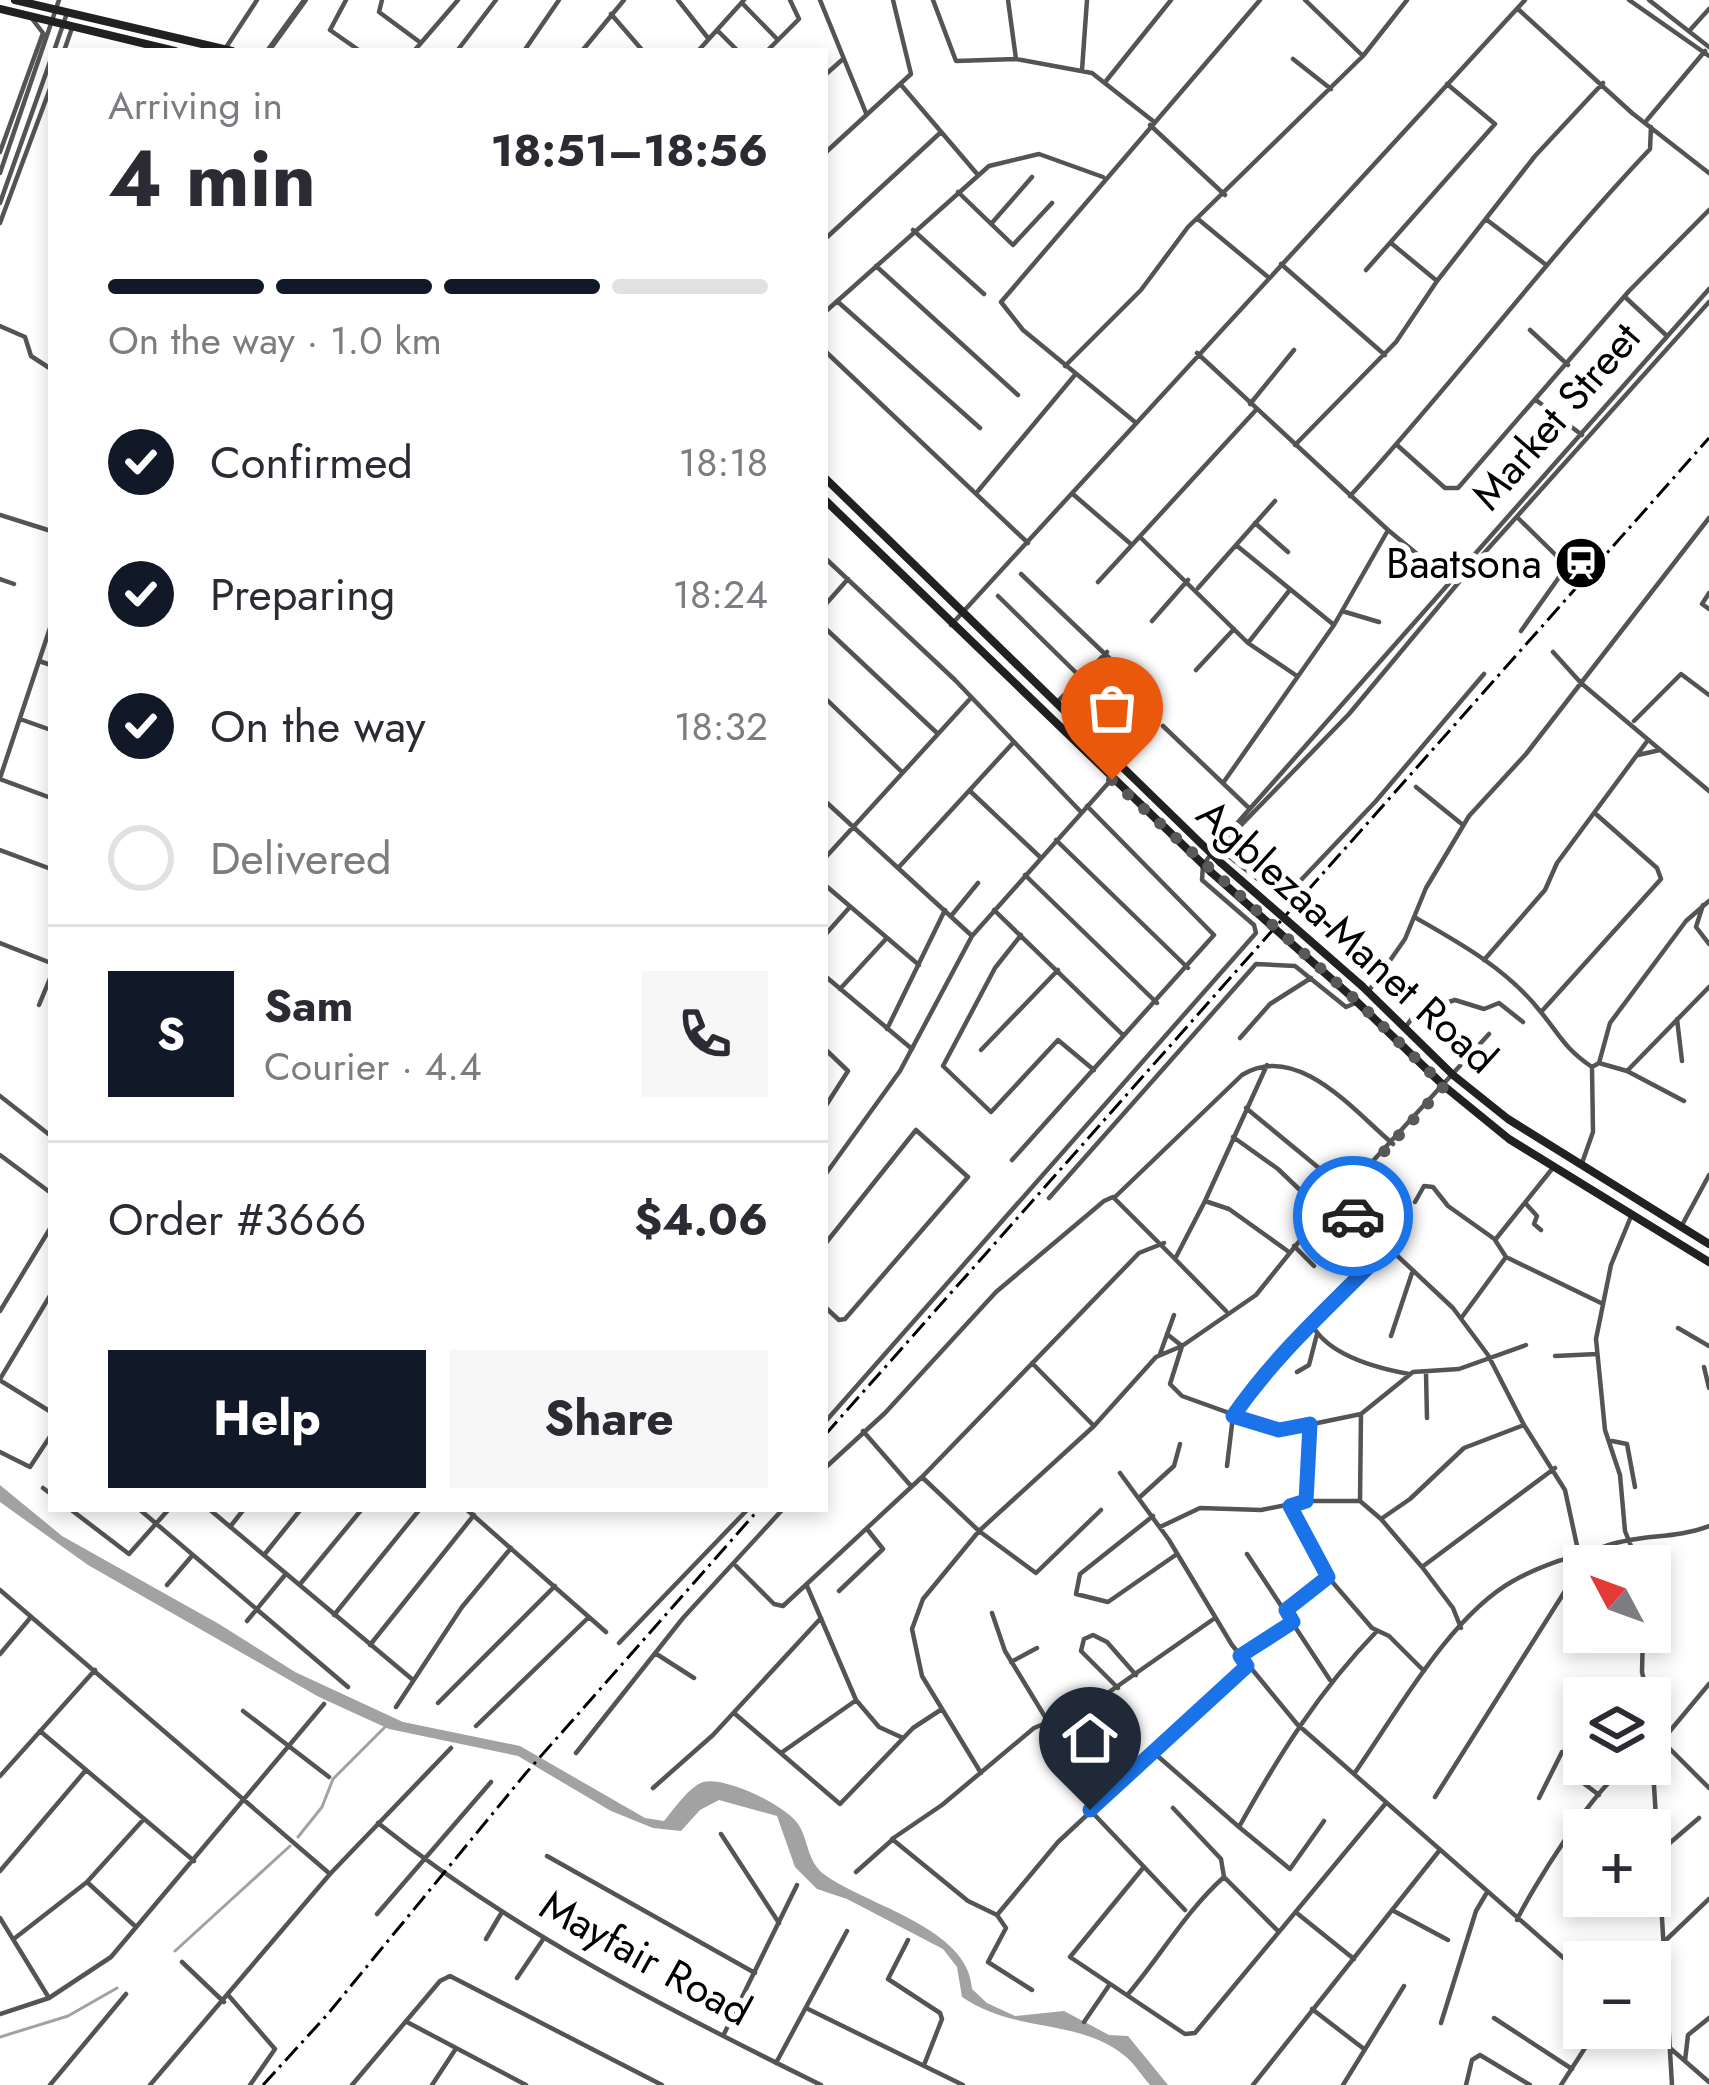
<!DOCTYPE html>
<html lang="en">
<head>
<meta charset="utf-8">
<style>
	body { margin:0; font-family:Jost,sans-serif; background:#f7f7f7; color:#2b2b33; height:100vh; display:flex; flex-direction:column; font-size:45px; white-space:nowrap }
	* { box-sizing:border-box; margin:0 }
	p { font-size:39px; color:#7c7c81 }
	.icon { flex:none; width:66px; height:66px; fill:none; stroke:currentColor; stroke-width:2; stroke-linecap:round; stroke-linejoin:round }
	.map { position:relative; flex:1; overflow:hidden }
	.side { position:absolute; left:48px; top:48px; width:780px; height:1464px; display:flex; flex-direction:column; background:#fff; border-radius:0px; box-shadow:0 6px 18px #0003 }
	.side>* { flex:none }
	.needle { width:78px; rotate:311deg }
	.buttons { position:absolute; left:1563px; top:1545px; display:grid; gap:24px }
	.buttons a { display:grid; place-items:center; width:108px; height:108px; border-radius:0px; background:#fff; box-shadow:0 6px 18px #0003; font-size:60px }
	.pin { position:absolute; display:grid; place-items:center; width:102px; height:102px; color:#fff; margin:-123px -51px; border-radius:50% 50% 50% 0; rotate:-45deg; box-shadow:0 0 12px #0007 }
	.pin .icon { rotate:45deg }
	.courier { position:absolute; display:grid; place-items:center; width:120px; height:120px; margin:-60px; border:9px solid #1a73e8; border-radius:50%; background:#fff; color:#222; box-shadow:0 3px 15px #0007 }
	.summary em { font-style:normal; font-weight:700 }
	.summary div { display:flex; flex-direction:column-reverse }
	.summary { display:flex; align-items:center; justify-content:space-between; height:204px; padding:0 60px }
	h1 { font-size:78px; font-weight:700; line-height:90px }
	.bar { display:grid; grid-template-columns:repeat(4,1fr); gap:18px 12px; align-content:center; height:144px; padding:0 60px }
	.bar i { height:15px; border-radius:9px; background:#e1e1e2 }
	.bar .active { background:#111827 }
	.bar p { grid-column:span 4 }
	.line { display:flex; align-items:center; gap:30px; padding:0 60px; border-top:3px solid #e1e1e2 }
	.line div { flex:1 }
	.round { display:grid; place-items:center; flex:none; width:126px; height:126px; border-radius:0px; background:#f7f7f7 }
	ol { padding:0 60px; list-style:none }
	li { display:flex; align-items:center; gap:36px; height:132px }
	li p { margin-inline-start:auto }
	li .icon { padding:12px; border-radius:50%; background:#111827; color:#fff; stroke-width:4 }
	li:last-child { color:#7c7c81 }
	li i { width:66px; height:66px; border:6px solid #e1e1e2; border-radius:50% }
	.button { display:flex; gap:24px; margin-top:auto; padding:24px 60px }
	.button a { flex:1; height:138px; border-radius:0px; background:#111827; color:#fff; font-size:48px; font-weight:700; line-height:138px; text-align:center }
	.button a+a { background:#f7f7f7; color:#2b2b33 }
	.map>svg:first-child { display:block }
	.water { fill:#a2a2a2 }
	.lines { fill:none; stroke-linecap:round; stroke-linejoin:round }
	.stream { stroke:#a2a2a2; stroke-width:3 }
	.minor { stroke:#545454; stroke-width:4.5 }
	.tertiary { stroke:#545454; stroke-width:6 }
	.secondary { stroke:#212121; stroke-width:8 }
	.rail { stroke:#000; stroke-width:3; stroke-dasharray:18 6 3 6; stroke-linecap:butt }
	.secondary-bridge { stroke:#212121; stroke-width:8 }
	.done { stroke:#595959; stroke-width:12; stroke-dasharray:0 21.6 }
	.route { stroke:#1a73e8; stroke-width:15 }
	.labels { text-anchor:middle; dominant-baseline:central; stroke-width:12; stroke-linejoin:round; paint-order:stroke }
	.street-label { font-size:42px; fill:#000; stroke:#fff }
	.poi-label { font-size:42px; fill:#000; stroke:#fff; text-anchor:end }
</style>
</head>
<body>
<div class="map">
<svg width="1709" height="2085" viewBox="0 0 1709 2085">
	<rect width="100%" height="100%" fill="#fff"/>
	<path class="water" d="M0,1485L62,1536L219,1624L295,1672L403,1722L520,1746L645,1818L664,1821C674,1809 689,1787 703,1782C726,1776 790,1807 800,1827C809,1844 808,1863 825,1875C868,1906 969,1928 972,1989L987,2003L1015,2016L1064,2011L1109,2035L1128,2036L1168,2085H1150C1142,2076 1134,2063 1125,2056C1079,2018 1016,2034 962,1997L957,1967L943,1949L847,1899L817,1889L795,1867L777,1816L719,1800L700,1810L681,1831L653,1828L611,1811L518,1756L389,1729L319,1697L88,1565L0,1502Z"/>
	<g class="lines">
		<path class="stream" d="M298,1837L322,1807L333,1779L385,1727
			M175,1951L290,1846
			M0,2037L68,2016L117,1988"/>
		<path class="minor" d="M346,0L330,30L360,51
			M382,0L379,12L421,43
			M678,0L708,38
			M820,0L866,113
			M933,0L956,61L1016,59L1092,73L1153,121
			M1008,0L1016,59
			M1305,0L1363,56
			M1629,0L1709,56
			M1649,0L1709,47
			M742,3L778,40
			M1518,9L1632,113L1709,173
			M611,14L643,51
			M1691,29L1709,9
			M717,30L738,51
			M225,49L257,0
			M54,51L67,13
			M64,51L72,28
			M414,51L458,0
			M457,51L496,0
			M524,51L559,0
			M582,51L624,0
			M698,51L744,0
			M767,51L799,19L790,0
			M1293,59L1331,89
			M1082,70L1087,0
			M825,75L843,59
			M1106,81L1171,0
			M902,86L978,175
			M1647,120L1705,51
			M1150,125L1225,195
			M0,152L43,33L33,20
			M825,153L911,74L893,0
			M0,173L59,0
			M958,192L1013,245L1052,203
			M0,203L51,59
			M1198,219L1268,277
			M1487,220L1545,264
			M0,223L51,86
			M991,224L1032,177
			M913,230L984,294
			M825,239L940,133
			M1391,243L1437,281
			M1281,264L1385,355
			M876,266L1018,395
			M1366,270L1495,124L1447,84
			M1625,297L1667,336
			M837,301L980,428
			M825,312L989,166L1039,154L1103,177
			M0,326L25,337L31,356L51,369
			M1530,330L1568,365
			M825,351L1028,543
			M1197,353L1388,530L1450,581
			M1065,366L1141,290L1188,227L1363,56L1407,0
			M1536,400L1582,435
			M1250,404L1294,350
			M1135,422L1023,330L1001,302L1260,0
			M1295,445L1396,342L1437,281L1535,156L1603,83
			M1397,445L1445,488H1458L1629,291L1709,210
			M978,491L1074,376
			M1074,495L1132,545
			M1350,496C1454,383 1545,260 1650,149L1651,127
			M0,515L51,531
			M1518,518L1567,566L1521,631
			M1255,523L1288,552
			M1140,537L1248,643L1297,676
			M1236,545L1334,625
			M825,558L955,680L1081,812
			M1021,574L1149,696
			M0,579L14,584
			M1098,582L1256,410
			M1198,588L1275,501
			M1709,593L1702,604L1709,609
			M998,596L1117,713
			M825,605L848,579
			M1342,611L1379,622
			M1152,621L1188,580
			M951,625L1525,0
			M825,628L937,733
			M1248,643L1289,591
			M1553,652L1581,683L1709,791
			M39,661L51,665
			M1196,670L1234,629
			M825,698L902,772
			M1056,703L1107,652
			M20,719L51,730
			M1634,721L1681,674L1709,695
			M1163,726L1250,809
			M1638,755L1660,750
			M0,778L51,625
			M0,779L51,798
			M1223,783L1334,625L1387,532
			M1416,787L1463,825
			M970,791L1040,857
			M825,801L971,935
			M1056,840L1188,968
			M0,850L51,869
			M1221,850L1283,899L1376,801L1484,674
			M1212,855L1349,714L1469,570L1709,302
			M825,858L969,700
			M899,867L1012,744
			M1025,875L1157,1003
			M825,885L919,965
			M1703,905L1696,927L1709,944
			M994,910L1123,1035
			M951,916L978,883
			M1416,918C1460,943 1508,970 1540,1011C1560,1035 1564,1048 1592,1067L1593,1132L1582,1163
			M825,935L849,908
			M1021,935L995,968L943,1066L991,1112L1058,1040L1094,1070
			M0,943L51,963
			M1484,960L1545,890L1557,863L1648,740
			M825,976L912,1049
			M840,989L885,940
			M1368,992L1405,939L1426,888L1469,816L1526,754L1709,518
			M39,1005L51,976
			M1439,1005L1455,1000L1484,1009L1499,1003L1523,1022
			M1542,1011L1661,879L1657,868L1597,815
			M1677,1019L1682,1061
			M887,1029L945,910
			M1404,1029L1419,1009L1439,1005L1445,1019L1477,1048
			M1240,1038L1270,1004L1311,978
			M825,1049L848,1071L825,1107
			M981,1050L1058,970
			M1599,1063L1627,1071L1684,1101
			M1592,1067L1599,1063L1610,1023L1686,921L1709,901
			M1627,1071L1709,987
			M0,1096L51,1136
			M1246,1108L1348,1192
			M1233,1137L1278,1169L1325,1214
			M0,1155L51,1193
			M1012,1160L1214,935L1087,806
			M825,1175L900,1071L972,936L1111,780
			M1116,1196L1242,1075C1297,1041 1354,1111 1393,1144
			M1049,1198L1256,964L1295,966L1346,1007L1358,1002
			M1205,1201L1267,1065
			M1339,1201L1453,1308L1488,1355L1524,1425L1565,1490L1579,1555
			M1415,1202L1424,1186L1433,1187L1448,1206L1493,1238
			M1527,1205L1537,1216L1534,1224L1541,1230
			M1632,1214L1611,1265L1596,1339L1605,1430L1620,1475L1625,1531L1639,1566
			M1681,1227L1709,1175
			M825,1244L916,1130L968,1177L845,1319L839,1320L825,1307
			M1294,1246L1314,1266
			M1506,1257L1601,1303
			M1175,1259L1226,1311
			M0,1311L51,1227
			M1462,1317L1506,1257L1495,1240L1552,1169
			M1311,1323C1327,1355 1376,1368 1409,1374
			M1678,1328L1709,1346
			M1167,1334L1182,1346L1170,1384L1182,1396L1279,1431L1361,1414
			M1391,1336L1412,1273
			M1526,1345L1459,1369L1413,1372L1361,1414L1360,1501L1381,1519L1422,1567L1555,1468
			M1160,1354L1174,1315
			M1555,1356L1597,1354
			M1032,1363L1094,1426
			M1704,1367L1709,1388
			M1297,1372L1309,1365L1317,1334
			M1426,1373L1427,1418
			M0,1379L51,1294
			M1,1381L51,1412
			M825,1422L1256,933L1254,925L1202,880L1203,865L1217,846L1709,289
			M863,1431L911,1486
			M1612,1441L1627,1444L1635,1487
			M0,1452L30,1467L51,1435
			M1227,1466L1233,1416L1259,1380L1299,1331L1323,1316L1386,1249
			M825,1468L885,1413L996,1292L1104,1201L1113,1197L1175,1259L1205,1201L1229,1209L1289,1252
			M1120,1473L1169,1540L1232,1645L1297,1724L1584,1976
			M923,1478L979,1531L1036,1573L1101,1510
			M43,1488L51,1494
			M1140,1497L1174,1466L1180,1444
			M1306,1501L1311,1424
			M1290,1506L1328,1577L1372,1628L1389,1636L1424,1671
			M70,1509L129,1554L169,1509
			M139,1509L348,1687
			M209,1509L413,1680
			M466,1509L606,1632
			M524,1509H535
			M1153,1516L1080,1574L1076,1594L1108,1602L1177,1554
			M1381,1519L1410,1499L1464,1448L1524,1425
			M230,1527L244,1509
			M1160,1527L1200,1508L1261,1510L1306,1501H1358
			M1247,1554L1330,1680
			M264,1555L301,1509
			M736,1566L774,1604L783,1606L922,1477L1139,1253L1164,1243
			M1422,1567L1453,1608L1461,1628
			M301,1583L362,1509
			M167,1585L191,1557
			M807,1586L856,1700L879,1727L903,1738
			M0,1590L330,1874
			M839,1591L883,1549L867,1529
			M1286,1611L1328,1577
			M992,1613L1005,1651L1047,1720
			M334,1615L420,1509
			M247,1621L285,1575
			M1643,1632L1642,1672L1648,1698
			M619,1643L748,1509
			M370,1645L474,1515
			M655,1653L694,1678
			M0,1654L31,1617
			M1240,1656L1290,1623
			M1011,1662L1037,1648
			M1118,1688L1081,1651L1084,1639L1093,1635L1107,1642L1136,1675
			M438,1703L555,1586
			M396,1707L462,1607L511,1548
			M243,1711L329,1777
			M734,1713L840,1804L913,1728L942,1709
			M1650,1719L1672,2085
			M476,1726L589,1617
			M40,1731L194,1861
			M1663,1742L1709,1788
			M1655,1749L1709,1684
			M1153,1752L1239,1827
			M576,1753L683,1618L783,1509
			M781,1753L855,1701
			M1608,1764L1617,1775
			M981,1773L922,1676L912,1629L923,1599L979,1531L1094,1426L1156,1357L1182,1346L1256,1295L1297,1244L1489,1034
			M1354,1774C1396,1714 1449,1617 1513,1581C1541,1565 1579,1554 1609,1545C1642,1534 1676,1539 1709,1526
			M0,1776L95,1670
			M1578,1779L1599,1795
			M653,1788L713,1735L821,1618
			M1435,1797L1589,1553
			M1539,1798L1562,1752L1584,1756
			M1090,1810L1185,1910
			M1324,1821L1290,1869L1239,1827C1279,1755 1319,1691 1377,1631
			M378,1823C513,1931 667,2009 821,2085
			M721,1834L779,1923
			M1658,1853L1699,1818
			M547,1856L755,1973
			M1143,1868L1070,1957L1185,2034L1195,2033L1386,1803
			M0,1871L86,1770
			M856,1872L892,1840
			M1224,1877L1279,1932
			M87,1882L136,1927
			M1392,1910L1448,1940
			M377,1914L491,1782
			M1298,1914L1354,1959
			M997,1915L1058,1842L1247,1666
			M0,1918L49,1998
			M1517,1920C1529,1893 1596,1786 1619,1775C1630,1769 1643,1770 1656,1770
			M15,1938L87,1882L143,1820
			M486,1939L502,1912
			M1667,1939L1709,1899
			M908,1940L888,1979L940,2013L942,2019L924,2065
			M182,1962L224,2002
			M517,1978L544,1938
			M1032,1990L988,1962L1006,1928L997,1915L968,1901L892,1839L942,1805L1034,1728L1092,1704L1215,1618
			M1129,1993C1162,1954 1186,1911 1224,1877L1221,1859L1173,1808
			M229,1996L275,2049L250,2085
			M806,2008L963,2085
			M1312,2009L1364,2049
			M0,2014L49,1998L111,1957L324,1704
			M1494,2018L1572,2069
			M407,2022L526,2085
			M1084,2022L1110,1984
			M1441,2023L1476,1911L1486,1894
			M1647,2028L1709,2082
			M723,2036L797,1885
			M1685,2061L1688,2035L1709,2018
			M776,2063L847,1931
			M50,2085L126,1994
			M150,2085L330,1874L451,1748
			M352,2085L440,1981L450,1976L662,2085
			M432,2085L455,2050
			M1253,2085L1439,1851
			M1343,2085L1404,1986
			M1466,2085L1472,2060L1480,2055L1530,2085
			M1561,2085L1598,2028"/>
		<path class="tertiary" d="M268,51L305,0"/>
		<path class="secondary" d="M15,0L232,51
			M0,9L175,51
			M825,478L1220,862
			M825,500L1211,872
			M1362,986L1453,1075L1508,1119L1709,1244
			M1353,998L1444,1086L1509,1139L1709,1262"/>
		<path class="rail" d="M825,1435L1709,438
			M263,2085L327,2015L526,1773L759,1509"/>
		<path class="secondary-bridge" d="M1220,862L1362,986
			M1211,872L1353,998"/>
	</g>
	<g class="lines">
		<path class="done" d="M1112,780L1358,1002L1444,1086L1339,1201L1353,1216"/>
		<path class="route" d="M1090,1810L1247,1666L1240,1656L1293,1622L1286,1610L1328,1577L1290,1506L1306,1501L1310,1424L1279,1430L1233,1416C1279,1350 1331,1306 1386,1249L1353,1216"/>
	</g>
	<defs>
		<g id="station-disc" transform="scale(2.7)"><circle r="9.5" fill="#000" stroke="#fff"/><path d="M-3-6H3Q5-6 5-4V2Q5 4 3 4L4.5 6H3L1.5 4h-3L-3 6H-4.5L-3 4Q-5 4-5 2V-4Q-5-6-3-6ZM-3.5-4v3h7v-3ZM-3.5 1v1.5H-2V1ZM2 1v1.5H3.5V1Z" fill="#fff"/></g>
	</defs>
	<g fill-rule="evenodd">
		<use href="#station-disc" x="1581" y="563"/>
	</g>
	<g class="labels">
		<g class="street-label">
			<text transform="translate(1556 416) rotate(-49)">Market Street</text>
			<text transform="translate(1347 936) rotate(42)">Agblezaa-Manet Road</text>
			<text transform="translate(646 1958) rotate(29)">Mayfair Road</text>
		</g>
		<g class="poi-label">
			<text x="1542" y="563">Baatsona</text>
		</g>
	</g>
</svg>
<div class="buttons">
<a><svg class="needle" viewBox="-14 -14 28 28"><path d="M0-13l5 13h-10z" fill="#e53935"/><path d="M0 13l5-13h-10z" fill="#7c7c81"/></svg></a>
<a><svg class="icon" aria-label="layers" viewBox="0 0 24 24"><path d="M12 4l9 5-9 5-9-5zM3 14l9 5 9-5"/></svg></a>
<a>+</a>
<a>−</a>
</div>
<div class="pin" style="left:1112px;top:780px;background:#ea580c"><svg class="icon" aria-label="bag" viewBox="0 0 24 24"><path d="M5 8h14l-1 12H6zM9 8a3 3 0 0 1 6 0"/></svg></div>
<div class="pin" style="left:1090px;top:1810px;background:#1f2937"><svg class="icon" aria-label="home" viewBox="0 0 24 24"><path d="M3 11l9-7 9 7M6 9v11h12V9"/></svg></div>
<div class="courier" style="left:1353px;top:1216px"><svg class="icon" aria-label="car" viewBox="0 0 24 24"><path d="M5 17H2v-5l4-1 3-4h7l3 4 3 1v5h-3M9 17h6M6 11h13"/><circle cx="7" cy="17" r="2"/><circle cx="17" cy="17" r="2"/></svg></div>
<section class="side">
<div class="summary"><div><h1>4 min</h1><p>Arriving in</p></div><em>18:51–18:56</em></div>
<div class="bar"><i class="active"></i><i class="active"></i><i class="active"></i><i></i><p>On the way · 1.0 km</p></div>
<ol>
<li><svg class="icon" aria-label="check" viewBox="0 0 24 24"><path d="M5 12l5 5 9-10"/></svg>Confirmed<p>18:18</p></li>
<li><svg class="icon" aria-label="check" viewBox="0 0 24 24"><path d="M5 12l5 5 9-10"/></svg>Preparing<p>18:24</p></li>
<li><svg class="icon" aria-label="check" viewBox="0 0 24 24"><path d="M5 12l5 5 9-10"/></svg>On the way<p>18:32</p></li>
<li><i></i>Delivered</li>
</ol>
<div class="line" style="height:216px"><b class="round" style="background:#111827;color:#fff">S</b><div><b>Sam</b><p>Courier · 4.4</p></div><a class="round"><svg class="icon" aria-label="phone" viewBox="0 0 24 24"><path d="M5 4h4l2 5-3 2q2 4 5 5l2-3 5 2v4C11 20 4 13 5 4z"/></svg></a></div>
<div class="line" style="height:156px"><div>Order #3666</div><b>$4.06</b></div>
<div class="button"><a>Help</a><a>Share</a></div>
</section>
</div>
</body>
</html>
